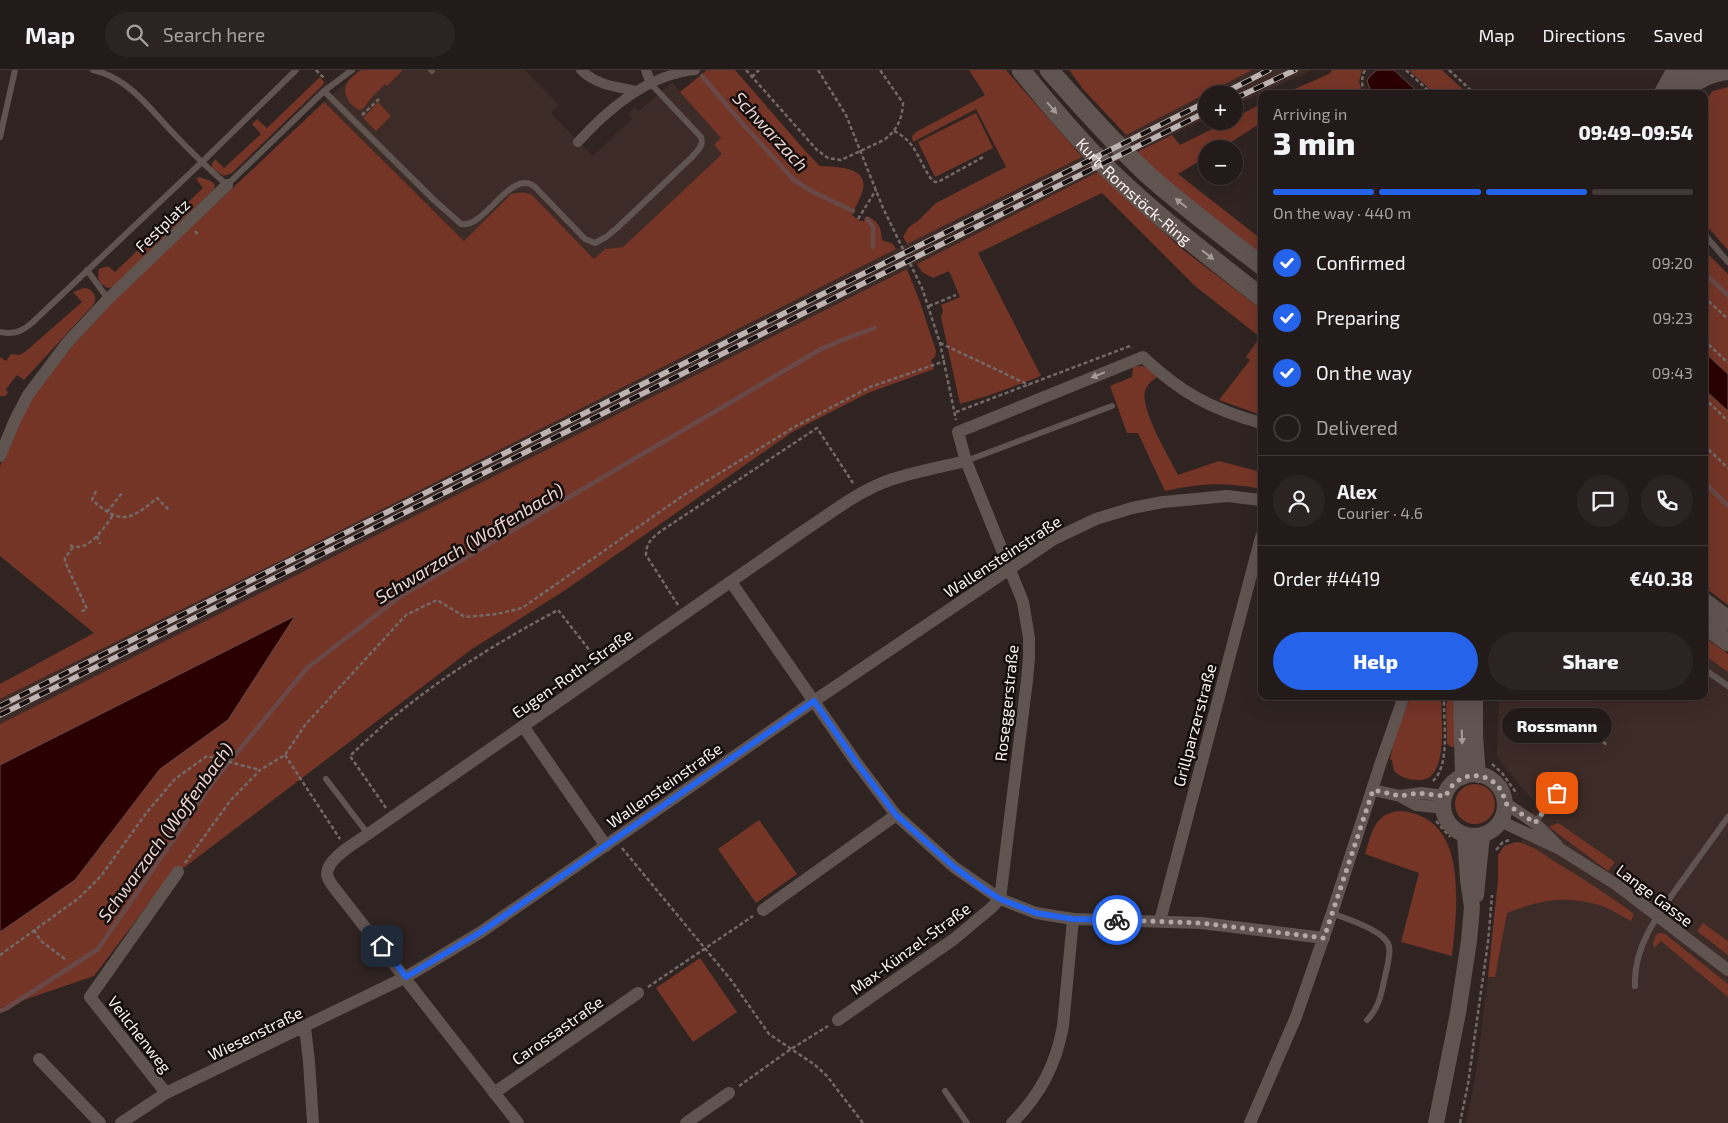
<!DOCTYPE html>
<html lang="en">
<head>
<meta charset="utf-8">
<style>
	body { margin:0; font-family:"Exo 2",sans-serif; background:#2b2422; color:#f1f3f6; height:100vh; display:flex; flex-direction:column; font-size:19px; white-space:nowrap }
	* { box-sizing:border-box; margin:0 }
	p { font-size:16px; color:#a3a1a2 }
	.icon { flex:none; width:28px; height:28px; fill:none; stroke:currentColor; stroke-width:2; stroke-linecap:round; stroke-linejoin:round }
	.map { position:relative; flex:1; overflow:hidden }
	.panel { position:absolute; left:1258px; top:20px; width:450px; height:610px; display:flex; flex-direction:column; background:#231b19; border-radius:10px; box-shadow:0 5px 20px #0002,0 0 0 1px #403938 }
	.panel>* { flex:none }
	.fabs { position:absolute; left:1198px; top:15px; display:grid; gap:10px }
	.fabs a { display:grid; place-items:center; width:45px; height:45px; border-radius:50%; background:#231b19; box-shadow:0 5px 20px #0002,0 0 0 1px #403938; font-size:25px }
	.pin { position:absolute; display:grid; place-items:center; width:42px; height:42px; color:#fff; margin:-21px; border-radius:10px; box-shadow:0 2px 8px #0006 }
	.courier { position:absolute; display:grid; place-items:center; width:50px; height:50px; margin:-25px; border:4px solid #2563eb; border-radius:50%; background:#fff; color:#222; box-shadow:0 1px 6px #0007 }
	.bubble { position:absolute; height:35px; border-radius:18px; background:#231b19; box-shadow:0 5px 20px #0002,0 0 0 1px #403938; font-size:16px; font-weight:800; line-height:35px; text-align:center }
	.overview em { font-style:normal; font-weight:800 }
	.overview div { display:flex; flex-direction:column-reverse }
	.overview { display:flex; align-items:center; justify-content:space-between; height:85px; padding:0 15px }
	h1 { font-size:32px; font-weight:800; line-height:38px }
	.bar { display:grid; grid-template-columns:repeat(4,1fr); gap:8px 5px; align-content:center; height:60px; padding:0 15px }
	.bar i { height:6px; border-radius:4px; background:#403938 }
	.bar .current { background:#2563eb }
	.bar p { grid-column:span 4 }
	.line { display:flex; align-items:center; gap:12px; padding:0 15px; border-top:1px solid #403938 }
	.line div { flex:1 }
	.round { display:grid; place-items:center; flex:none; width:52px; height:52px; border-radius:26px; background:#2b2422 }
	ol { padding:0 15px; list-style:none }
	li { display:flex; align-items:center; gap:15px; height:55px }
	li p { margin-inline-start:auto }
	li .icon { padding:5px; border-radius:50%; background:#2563eb; color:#fff; stroke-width:4 }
	li:last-child { color:#a3a1a2 }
	li i { width:28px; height:28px; border:2px solid #403938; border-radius:50% }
	.action { display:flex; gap:10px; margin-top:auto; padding:10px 15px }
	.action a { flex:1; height:58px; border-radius:30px; background:#2563eb; color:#fff; font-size:20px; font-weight:800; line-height:58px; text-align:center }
	.action a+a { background:#2b2422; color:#f1f3f6 }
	header { display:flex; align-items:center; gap:30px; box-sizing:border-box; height:70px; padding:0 25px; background:#231b19; border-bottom:1px solid #403938 }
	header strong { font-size:24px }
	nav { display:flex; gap:28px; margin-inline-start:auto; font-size:18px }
	.search { width:350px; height:45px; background:#2b2422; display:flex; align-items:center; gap:12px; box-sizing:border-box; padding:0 18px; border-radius:28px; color:#a3a1a2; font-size:19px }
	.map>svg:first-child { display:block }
	.built { fill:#3d2b27 }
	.green { fill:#743527 }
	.water { fill:#2b0000; stroke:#694948 }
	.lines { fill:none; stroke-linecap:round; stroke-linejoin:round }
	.stream { stroke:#694948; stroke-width:4.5 }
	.path { stroke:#736966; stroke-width:2.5; stroke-dasharray:4 2.5; stroke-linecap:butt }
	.service { stroke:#605451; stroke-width:6 }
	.pedestrian { stroke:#605451; stroke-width:10 }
	.minor { stroke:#605451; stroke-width:12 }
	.tertiary { stroke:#605451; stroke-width:16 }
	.secondary { stroke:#605451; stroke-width:19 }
	.rail-casing { stroke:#bdb4b2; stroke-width:5.5 }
	.rail { stroke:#130e0d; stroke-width:4; stroke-dasharray:11; stroke-linecap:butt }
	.oneway { fill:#a59b99 }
	.done { stroke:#b3aaa8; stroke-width:5; stroke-dasharray:0 9 }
	.route { stroke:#2563eb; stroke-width:6 }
	.labels { text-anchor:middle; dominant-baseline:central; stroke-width:5; stroke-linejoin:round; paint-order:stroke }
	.street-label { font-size:16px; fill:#faf2f0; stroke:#130e0d }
	.water-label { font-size:18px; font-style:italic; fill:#efd4ce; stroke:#130e0d }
</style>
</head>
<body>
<header>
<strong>Map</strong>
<div class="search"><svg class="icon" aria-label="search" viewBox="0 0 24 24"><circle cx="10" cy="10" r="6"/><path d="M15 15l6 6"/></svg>Search here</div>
<nav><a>Map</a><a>Directions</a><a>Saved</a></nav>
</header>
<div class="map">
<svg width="1728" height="1053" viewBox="0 0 1728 1053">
	<rect width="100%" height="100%" fill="#2f2421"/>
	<path class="built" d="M361,0H525L559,35L551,43L593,86L632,49L628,44L635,37L639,41L672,12L721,68L722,84L623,177L605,179L594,189L532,125L527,122L520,121L511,124L464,171L324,32Z
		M1252,0H1312L1234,36V24H1206V49L1157,72L603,353L0,654V629L288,487L908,173L1082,87Z
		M1704,585L1728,602V1053H1466L1477,997L1488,907L1498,810V785L1504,776L1516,772H1521L1524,768L1535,733L1497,687L1499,626H1704Z"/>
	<path class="green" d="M361,0H403L387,16L385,14L370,29L364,38L360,40C349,36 340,22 349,10C352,6 357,3 361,0Z
		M707,0H735L808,84L820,96C835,97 868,96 863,119C861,128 855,137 852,145L860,151H864L867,146C879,152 881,157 882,170L893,174L896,179L288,487L0,629V614L94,563L0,486V396L11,369L27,335L58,292L119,225L324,32L464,171L511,124C519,122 525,121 532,125L594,189L605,179L623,177L722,84L714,75L721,68L680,22Z
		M969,0H1006L1082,87L907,174L903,167L908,158L919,150L936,133L1006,97L976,39L913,72L912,66L916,62L985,25Z
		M1069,0H1252L1126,65L1083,19Z
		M1332,0H1362L1359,12L1363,24H1283L1329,4Z
		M1409,0H1442L1468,24H1435Z
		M320,7L324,12L323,15L232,103L224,106L212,98V94L215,89L224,98L261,64L252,54L257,49L267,58Z
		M1728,17V180L1704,153V32L1713,21Z
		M378,32L391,46L376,61L363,48Z
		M1261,34V53L1220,79H1206V87L1178,104L1261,169V186L1197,136L1135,83L1172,65L1180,75L1228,51H1234V48Z
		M976,43L993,78L935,107L918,72Z
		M1098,102L1182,179L1261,239V345L1219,330L1250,290L1246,287L1260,267L1195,216L1102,123L978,183L1041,306L993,324L960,334L941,247L943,240L941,235L960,227L949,201L933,208L922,202L917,194Z
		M199,107L211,111L215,115L214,119L113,217L108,218L101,214L98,208L99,199L108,196L115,202L203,118L196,109Z
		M1704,180L1728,204V304L1704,282Z
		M907,199L921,235L936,281L935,287L931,290L934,299L868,323L794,361L564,521L472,579L165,812L94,906L0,938V862L75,810L160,699L228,650L294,547L0,695V654Z
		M84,218C92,218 98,226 94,234L24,310L17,305L6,319L8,323L5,326H0V287L6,291L11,284L19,285L25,282L82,232L73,222Z
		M1142,296L1146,297L1158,306C1152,311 1147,314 1145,321C1140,339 1169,387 1178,405L1219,391L1261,402V419C1225,412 1201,413 1165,421L1138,363H1127L1110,316L1132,307L1133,297Z
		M1704,319L1728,341V535L1704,517Z
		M1704,567L1728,584V602L1704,585Z
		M1411,626H1441C1441,646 1450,712 1418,710C1409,710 1400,707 1394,701L1392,690L1390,689L1395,666Z
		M1448,630H1453L1457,677H1452L1447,674L1446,634Z
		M1455 734a20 20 0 1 1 40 0a20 20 0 1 1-40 0Z
		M1400,741C1470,746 1457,838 1452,886L1401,872L1419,803L1365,784C1372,763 1374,743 1400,741Z
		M759,750L797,804L756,833L718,779Z
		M1558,753L1615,792L1608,801L1549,757Z
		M1516,772C1531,774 1545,785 1557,793C1584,809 1610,826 1634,844L1631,851C1621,846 1610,838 1599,835C1564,825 1540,830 1507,843L1495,907H1488L1498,810V785L1504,776Z
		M1703,853L1728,871V885L1697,861Z
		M1660,863L1665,864L1728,914V927L1661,871L1654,878L1653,873L1656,865Z
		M700,888L737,942L693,972L656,918Z"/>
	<path class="water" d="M1377,0H1394L1420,24H1374L1370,19L1367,11L1369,7Z
		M1704,282L1728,304V341L1704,319Z
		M295,546L228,650L160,699L75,810L0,862V695Z"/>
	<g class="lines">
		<path class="stream" d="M702,6L741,52L794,110L811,121L853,141
			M867,149L873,157V177
			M1704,203L1728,225
			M1704,412L1728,436
			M0,941L7,938L98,879L216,708L307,598L401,526L821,279L850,267L875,258"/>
		<path class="path" d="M316,0L325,9
			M746,0L817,80L828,88L841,90L884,70C897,60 902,50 903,33L880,0
			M818,0L846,45L883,138L922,218L940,273L956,350
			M1365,0C1361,8 1361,16 1366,24
			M1406,0L1432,24
			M1449,0L1475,24
			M752,7L759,0
			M362,45L379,29
			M894,61C912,70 916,82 925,99C928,104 930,109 935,112H938L985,86
			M858,149L876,120
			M195,161L199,166
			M1704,227L1728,249
			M929,236L956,225
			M1704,270L1728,293
			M940,273L1029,315
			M1704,328L1728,351
			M956,342L1130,276L1132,278
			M1704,375L1728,398
			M96,421L92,430C120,454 129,452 157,428L169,440
			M107,442L122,423
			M97,466L100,474
			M70,475C86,485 105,457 113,445
			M73,477L65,488V492L87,539L80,542
			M678,535L646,485C646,473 652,468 661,461L817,358L853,413
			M1598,668L1607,675
			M285,685L340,769
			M1492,694L1502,703L1517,724
			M1433,711C1451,694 1443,650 1444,626
			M386,738L350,686C411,626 483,580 558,540L598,591
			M1436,751L1450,767
			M622,778L731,910L769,964L815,995L827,1006L863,1053
			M1496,780L1502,773L1509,770
			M185,793L230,731L260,700L285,685L305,655L406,545L437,530L465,547L497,544L522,538L684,425L796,356L870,317L945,291
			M34,860L41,871L65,889
			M0,885L79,828L101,806L147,742L175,709L207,686L260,700
			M648,917L753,846
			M739,1016L791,979L828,956
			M1460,1053L1468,1014L1488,872L1492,825"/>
		<path class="service" d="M93,0C129,8 150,39 174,64C191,82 209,99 227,115L324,21L352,0
			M431,0L432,1
			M324,21L434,130L461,154C485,159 511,97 535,117L585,169L595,173L606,167L617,158L692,87C697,81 704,76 701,67L651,14
			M0,67L15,0
			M1704,164L1728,192
			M87,200L108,229
			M0,262C15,265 23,261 34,251L202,92L296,0
			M966,391L1112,336
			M1704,599L1728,616
			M326,709L368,764
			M1535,753L1557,723
			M1332,843C1346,849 1385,860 1389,876C1391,886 1386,901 1384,911C1381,926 1378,939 1367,950
			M1635,916C1633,874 1662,839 1685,807C1699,787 1714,767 1728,747
			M945,1021L967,1053"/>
		<path class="pedestrian" d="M581,0C596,15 616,17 637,21
			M646,0L651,14
			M578,72C608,39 649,4 695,0"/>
		<path class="minor" d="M0,386L15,350L28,325L67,273L108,229L227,115
			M731,512L856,692L896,745L954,797L1000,829L1036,843L1073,849L1201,853L1324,868
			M523,656L606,776
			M1373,720L1400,726L1416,735L1444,738
			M1400,726L1421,723L1445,726
			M1505,733L1535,753L1557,775
			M1500,751L1560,779L1617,815L1728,900
			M763,840L896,745
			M1160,851L1261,467
			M838,950L954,869L990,839L1000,829L1027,610L1029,588V568L1023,532L966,391L958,362L1143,287C1181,323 1211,339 1261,353
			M305,957L309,992L313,1053
			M39,989L100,1053
			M166,1023L90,927L178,802
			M494,1023L638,923
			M121,1053L166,1023L406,907L481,862L814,631L1054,469L1096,449L1132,438L1163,432L1227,426L1261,430
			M518,1053L332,815C330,811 327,808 327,804C327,788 357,772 368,764L802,462C830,444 858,421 890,410C914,402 941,397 966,391
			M686,1053L729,1023
			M1012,1053C1040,1025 1056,995 1063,956L1073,849
			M1250,1053L1296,947L1332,843L1381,692L1404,626"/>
		<path class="tertiary" d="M1682,24C1695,12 1710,4 1728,2
			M1461,626L1463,707
			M1475,626V667L1478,705
			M1443 735a31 31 0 1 1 62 0a31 31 0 1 1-62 0Z
			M1476,825L1482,765
			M1436,1053L1458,943L1469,871L1472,837L1468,810L1465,765"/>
		<g class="secondary">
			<path id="s1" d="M1021,0C1049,35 1078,69 1109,100C1156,146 1209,186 1261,227"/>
			<path d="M1049,0C1081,36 1113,72 1148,105C1184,137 1223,166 1261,195"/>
			<path d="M1663,24L1676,0"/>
			<path d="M1681,24L1694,0"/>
			<path d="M1704,532L1728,550"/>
			<path d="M1704,554L1728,572"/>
		</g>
		<g class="rail-casing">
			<path id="rail" d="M1222,24L1269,0
				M1234,29L1295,0
				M0,636L1206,32
				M0,645L1206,42"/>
		</g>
		<use href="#rail" class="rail"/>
	</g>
	<defs><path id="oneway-solid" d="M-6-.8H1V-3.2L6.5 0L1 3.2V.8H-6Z" transform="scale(1.25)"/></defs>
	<g class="oneway">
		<use href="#oneway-solid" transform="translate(1052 38) rotate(49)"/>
		<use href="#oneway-solid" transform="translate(1181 133) rotate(-141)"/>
		<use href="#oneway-solid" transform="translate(1208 185) rotate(38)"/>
		<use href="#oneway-solid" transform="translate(1098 305) rotate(158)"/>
		<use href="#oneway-solid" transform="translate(1462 667) rotate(88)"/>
	</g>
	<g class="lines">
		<path class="done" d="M1117,850L1201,853L1324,868L1373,720L1400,726L1417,723L1446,726C1457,696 1501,700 1505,733L1535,753L1557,723"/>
		<path class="route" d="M382,876L406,907L481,862L814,631L856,692L896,745L954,797L984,819L1000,829L1036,843L1073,849L1117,850"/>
	</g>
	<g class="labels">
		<g class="street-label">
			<text stroke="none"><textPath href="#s1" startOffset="166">Kurt-Romstöck-Ring</textPath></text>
			<text transform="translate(162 155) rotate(-44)">Festplatz</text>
			<text transform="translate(1002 486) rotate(-33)">Wallensteinstraße</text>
			<text transform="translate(572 603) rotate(-35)">Eugen-Roth-Straße</text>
			<text transform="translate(1006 633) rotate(-84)">Roseggerstraße</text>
			<text transform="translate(1194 655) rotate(-75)">Grillparzerstraße</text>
			<text transform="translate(664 715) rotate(-35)">Wallensteinstraße</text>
			<text transform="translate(1655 825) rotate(37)">Lange Gasse</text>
			<text transform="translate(910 878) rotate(-36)">Max-Künzel-Straße</text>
			<text transform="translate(557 960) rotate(-35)">Carossastraße</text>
			<text transform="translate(255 963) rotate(-26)">Wiesenstraße</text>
			<text transform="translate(140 964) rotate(52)">Veilchenweg</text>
		</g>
		<g class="water-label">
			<text transform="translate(771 61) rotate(47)">Schwarzach</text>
			<text transform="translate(469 473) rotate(-31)">Schwarzach (Woffenbach)</text>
			<text transform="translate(165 762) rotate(-54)">Schwarzach (Woffenbach)</text>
		</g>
	</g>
</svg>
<div class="fabs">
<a>+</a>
<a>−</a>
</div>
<div class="pin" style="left:1557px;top:723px;background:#ea580c"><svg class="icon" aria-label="bag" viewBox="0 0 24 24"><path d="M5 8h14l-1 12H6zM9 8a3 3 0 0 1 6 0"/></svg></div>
<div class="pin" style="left:382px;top:876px;background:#1f2937"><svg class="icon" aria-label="home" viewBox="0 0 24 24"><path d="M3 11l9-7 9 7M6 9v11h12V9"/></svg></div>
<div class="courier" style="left:1117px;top:850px"><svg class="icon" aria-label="bike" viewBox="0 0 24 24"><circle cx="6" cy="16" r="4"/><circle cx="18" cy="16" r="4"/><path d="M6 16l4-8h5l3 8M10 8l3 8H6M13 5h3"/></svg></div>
<div class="bubble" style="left:1502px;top:638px;width:110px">Rossmann</div>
<section class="panel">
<div class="overview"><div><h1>3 min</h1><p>Arriving in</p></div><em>09:49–09:54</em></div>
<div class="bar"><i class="current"></i><i class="current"></i><i class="current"></i><i></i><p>On the way · 440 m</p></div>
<ol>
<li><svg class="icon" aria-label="check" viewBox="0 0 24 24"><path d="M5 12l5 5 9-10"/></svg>Confirmed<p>09:20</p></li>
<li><svg class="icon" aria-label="check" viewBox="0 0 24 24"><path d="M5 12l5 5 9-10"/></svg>Preparing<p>09:23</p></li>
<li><svg class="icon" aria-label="check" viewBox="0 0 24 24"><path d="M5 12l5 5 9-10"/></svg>On the way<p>09:43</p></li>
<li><i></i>Delivered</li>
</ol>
<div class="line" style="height:90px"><a class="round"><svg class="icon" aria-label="person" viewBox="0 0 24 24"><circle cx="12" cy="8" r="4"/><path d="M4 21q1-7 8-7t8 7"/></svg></a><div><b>Alex</b><p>Courier · 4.6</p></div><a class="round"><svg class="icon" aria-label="chat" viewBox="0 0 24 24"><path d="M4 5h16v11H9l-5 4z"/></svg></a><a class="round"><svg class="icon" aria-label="phone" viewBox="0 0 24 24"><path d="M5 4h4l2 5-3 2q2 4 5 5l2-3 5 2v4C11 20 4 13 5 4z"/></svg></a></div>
<div class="line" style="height:65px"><div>Order #4419</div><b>€40.38</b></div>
<div class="action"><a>Help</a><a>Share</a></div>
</section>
</div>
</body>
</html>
